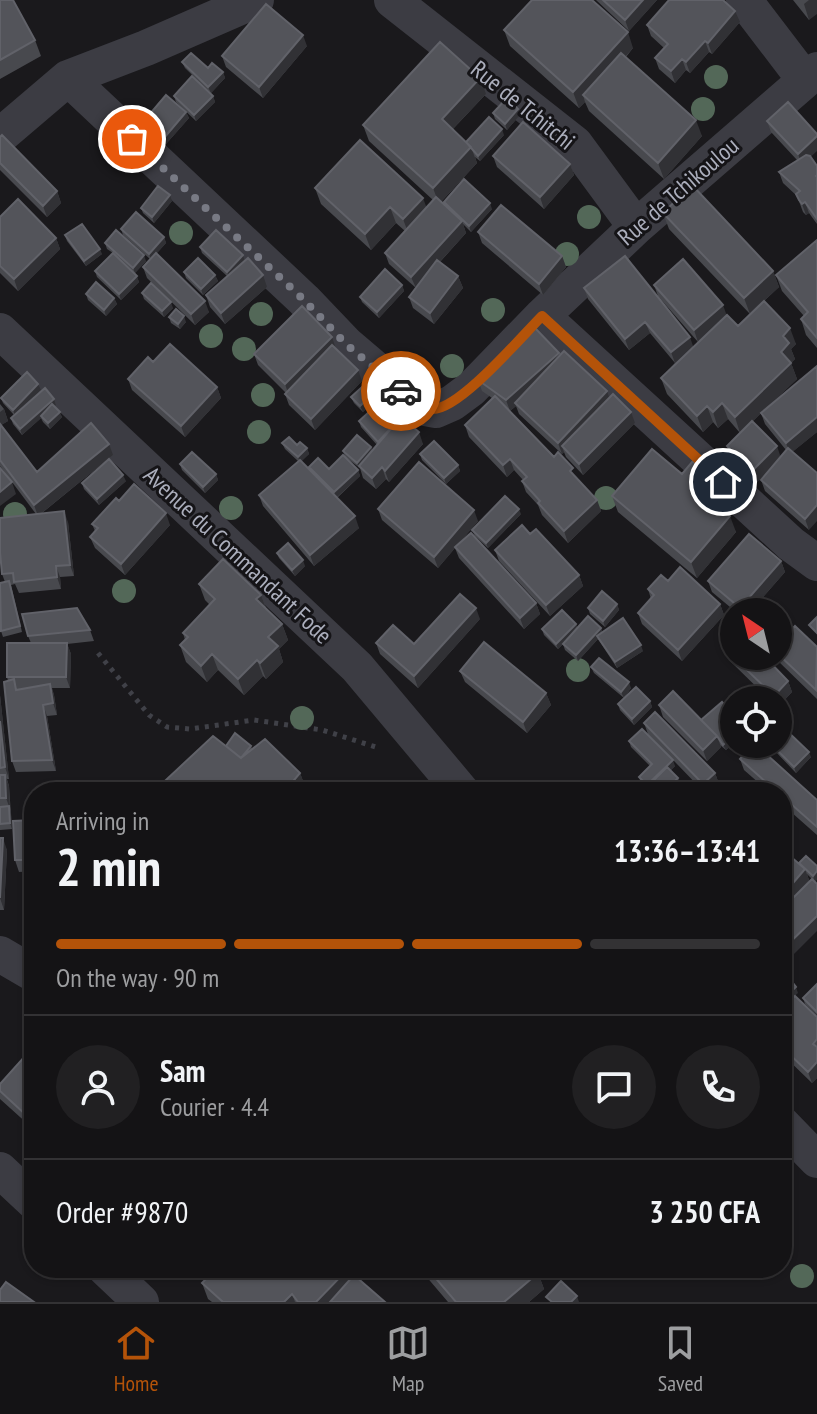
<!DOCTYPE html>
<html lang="en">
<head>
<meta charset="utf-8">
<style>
	body { margin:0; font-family:"PT Sans Narrow",sans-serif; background:#212022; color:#f1f3f6; height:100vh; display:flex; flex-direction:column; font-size:30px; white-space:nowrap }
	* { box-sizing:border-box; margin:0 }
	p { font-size:26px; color:#9d9ea0 }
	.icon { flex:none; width:44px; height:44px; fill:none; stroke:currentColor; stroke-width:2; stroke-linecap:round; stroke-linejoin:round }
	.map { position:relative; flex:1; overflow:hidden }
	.sheet { position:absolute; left:24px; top:782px; width:768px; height:496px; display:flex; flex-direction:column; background:#141315; border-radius:32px; box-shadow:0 2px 6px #0004,0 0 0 2px #333234 }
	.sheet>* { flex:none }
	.needle { width:52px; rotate:325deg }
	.tools { position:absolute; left:720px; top:598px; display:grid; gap:16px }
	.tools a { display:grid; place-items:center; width:72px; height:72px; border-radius:50%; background:#141315; box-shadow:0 2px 6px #0004,0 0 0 2px #333234; font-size:40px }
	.pin { position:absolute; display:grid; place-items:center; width:68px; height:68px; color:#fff; margin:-34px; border:4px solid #fff; border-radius:50%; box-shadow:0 2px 8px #0007 }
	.courier { position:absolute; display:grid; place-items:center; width:80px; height:80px; margin:-40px; border:6px solid #b45309; border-radius:50%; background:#fff; color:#222; box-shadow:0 2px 10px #0007 }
	.summary em { font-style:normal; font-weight:600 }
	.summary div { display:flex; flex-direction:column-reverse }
	.summary { display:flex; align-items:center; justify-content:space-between; height:136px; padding:0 32px }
	h1 { font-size:52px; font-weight:600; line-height:60px }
	.bar { display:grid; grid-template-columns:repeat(4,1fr); gap:12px 8px; align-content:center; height:96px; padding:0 32px }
	.bar i { height:10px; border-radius:6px; background:#333234 }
	.bar .active { background:#b45309 }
	.bar p { grid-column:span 4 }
	.line { display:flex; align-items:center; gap:20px; padding:0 32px; border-top:2px solid #333234 }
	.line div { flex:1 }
	.round { display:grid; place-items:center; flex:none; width:84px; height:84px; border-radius:42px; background:#212022 }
	.menu { display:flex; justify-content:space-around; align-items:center; height:112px; border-top:2px solid #333234; background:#141315; font-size:22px; color:#9d9ea0 }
	.menu a { display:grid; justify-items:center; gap:4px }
	.menu .active { color:#b45309 }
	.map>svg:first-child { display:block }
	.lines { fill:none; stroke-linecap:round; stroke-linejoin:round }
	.path { stroke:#404148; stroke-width:5; stroke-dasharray:4 6; stroke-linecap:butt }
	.street { stroke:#3c3c43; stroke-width:36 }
	.tree { fill:#536858 }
	.wall { fill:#48494e; fill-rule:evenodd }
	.shaded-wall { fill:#313135 }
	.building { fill:#53545a; stroke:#616269; stroke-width:2 }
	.done { stroke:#787a84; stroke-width:8; stroke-dasharray:0 14.4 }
	.route { stroke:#b45309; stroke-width:10 }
	.labels { text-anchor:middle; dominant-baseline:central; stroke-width:6; stroke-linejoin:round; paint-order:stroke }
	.street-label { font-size:24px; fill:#abaebc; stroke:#151417 }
</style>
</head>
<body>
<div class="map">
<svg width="817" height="1302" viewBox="0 0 817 1302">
	<rect width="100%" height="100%" fill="#1a191c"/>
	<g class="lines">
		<path class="path" d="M98,653L149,715L167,727L190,729L254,720L322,730L379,748"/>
		<path class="street" d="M392,0L575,144L636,227
			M744,0L805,80
			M68,78L304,300L346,344L420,407L436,410L452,403L471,389L542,316L636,227L817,70
			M0,136L68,78L146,48L256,0
			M542,316L791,544L817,563
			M0,331L357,667L462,792
			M0,954L34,974
			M782,1124L817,1160
			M0,1170L34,1202
			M105,1268L141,1302"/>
	</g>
	<g class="tree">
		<circle cx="716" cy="77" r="12"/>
		<circle cx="703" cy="109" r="12"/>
		<circle cx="589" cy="217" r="12"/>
		<circle cx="181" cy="233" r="12"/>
		<circle cx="567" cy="254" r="12"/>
		<circle cx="493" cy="310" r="12"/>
		<circle cx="261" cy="314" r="12"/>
		<circle cx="211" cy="336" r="12"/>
		<circle cx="244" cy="349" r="12"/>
		<circle cx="452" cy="366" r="12"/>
		<circle cx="263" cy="395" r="12"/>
		<circle cx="259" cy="432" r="12"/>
		<circle cx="606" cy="498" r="12"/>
		<circle cx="231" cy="508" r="12"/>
		<circle cx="15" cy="514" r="12"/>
		<circle cx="124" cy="591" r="12"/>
		<circle cx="578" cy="670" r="12"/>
		<circle cx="302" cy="718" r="12"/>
		<circle cx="802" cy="1276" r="12"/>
	</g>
	<path class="wall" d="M0,0L35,40L41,56L0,79Z
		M596,0H657L629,31Z
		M793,0H817L809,20Z
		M740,22L712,54L709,52L690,73L686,70L675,83L659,69L655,58L664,48L651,36L647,25Z
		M504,30L633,48L626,57L702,136L664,179L589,111L585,102L579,108L510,46Z
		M307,46L263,98L226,67L222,56Z
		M182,62L223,72L225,78L211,93L185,68Z
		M486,94L453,129L466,142L504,135L480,161L475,157L477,163L441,202L445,206L444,202L492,209L471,232L463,224L466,233L440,262L458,276L463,288L434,324L413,308L409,297L416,288L389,264L385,253L405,231L396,223L371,250L321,204L315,188L426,207L433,200L369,141L363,125Z
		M174,96H213L215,102L196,121L176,102Z
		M186,112L189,118L166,144L147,127L144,121Z
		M493,113L520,115L507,130L495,119Z
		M767,121L811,157L817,166V224L809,213L806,215L803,212L797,196L783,183L779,172L797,160L771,132Z
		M0,137L57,191L61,203L47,217L0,170Z
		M493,156L570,164L574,175L544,209L497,167Z
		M172,201L154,223L143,213L141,208Z
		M663,213L773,271L779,287L764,301L796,344L791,349L795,359L791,363L797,379L763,411L817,366V432L792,452L809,530L765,491L761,480L772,467L756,483L731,457L727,446L740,433L728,419L718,428L713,422L703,432L667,394L661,378L675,363L650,333L629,350L588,299L584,288L693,347L698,342L658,296L654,285L727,315L738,326L750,314L669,229ZM761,413L765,424L786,450L781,457L752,422Z
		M0,217L56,238L60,249L18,291L0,273Z
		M121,229L164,237L166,243L156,254L209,312L195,325L147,278L143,267L150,259L123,235Z
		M478,232L562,256L566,267L543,295L482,243Z
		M65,235L102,254L86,266L67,241Z
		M817,240V348L806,335L801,319L804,316L782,291L776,275Z
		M105,243L146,261L135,273L139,282L121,300L97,277L95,271L113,253L107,249Z
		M200,247L243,255L245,261L267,287L225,324L210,307L206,295L227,276L202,253Z
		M184,272L215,275L218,281L203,295L186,278Z
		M402,285L404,291L379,318L362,302L360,297Z
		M142,293L173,308L164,317L144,299Z
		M86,294L114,298L117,304L106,316L88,300Z
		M169,317L186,322L180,329L171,323Z
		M336,349L362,381L315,430L289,405L285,394L286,393L258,365L254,354Z
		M559,353L560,355L609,398L635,423L583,475L566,457L564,452L562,454L519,414L516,406L510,411L597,500L601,511L568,543L542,515L538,505L526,492L522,481L523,480L514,470L507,477L469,437L465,425L492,398L482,391L478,380Z
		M153,362L217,387L221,398L185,437L132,390L128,379Z
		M378,389L380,395L363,412L354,403L351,397Z
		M41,390L24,407L54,399L56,405L54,406L62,417L50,429L43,422L41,418L22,435L13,424L11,418L14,415L3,403L1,398Z
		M0,404L4,409L8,421L1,425L37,472L113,455L42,513L68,522L74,576L60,577L61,589L19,593L15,584L11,585L22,632L3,637L0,628L5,582L2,574L36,514L0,466Z
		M408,414L410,420L407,423L423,444L389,482L386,479L376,489L363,478L360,468L345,457L343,451L371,447L373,451L377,445L361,427L359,421Z
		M282,443L297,445L307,448L309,454L301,461L311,471L309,467L329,469L358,470L360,476L337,498L359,528L314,566L263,506L259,495L298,461L285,449Z
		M420,454L458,465L460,471L446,484L422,460Z
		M180,464L216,474L218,480L205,493L182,470Z
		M682,474L722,485L728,501L722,508L736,532L697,578L618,512L612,496Z
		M126,481L99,505L84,489L82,483Z
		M119,501L170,525L125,575L95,548L90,537L95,531L92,524Z
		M378,509L478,521L460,542L536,603L540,614L524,629L459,558L455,548L438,568L382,520Z
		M521,514L488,548L475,536L472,530Z
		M530,534L579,575L583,586L550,616L499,561L495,550Z
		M277,553L305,566L295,576L279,558Z
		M781,561L785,572L750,612H736L712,592L708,581Z
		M199,584L261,595L266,608L282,624L288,640L279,649L283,662L266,679L263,676L244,695L218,670L207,682L186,662L180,645L185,640L183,633L210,605L205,600Z
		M648,589L720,604L724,615L682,661L642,624L638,613L651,599Z
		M617,604L619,610L605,627L590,614L588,608Z
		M480,619L418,688L380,654L376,643L414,644Z
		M576,624L577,628H601L602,632L643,651L617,668L598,639L578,661L565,650L563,644L558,649L544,635L542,629Z
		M90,630L94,641L67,644L71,654L70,688H52L54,695L57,715L47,716L56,771L16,772L12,761L8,681L7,677L31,643L28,636Z
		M778,643L817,647V699L777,660L775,656H778Z
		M726,650L788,681L792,692L778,707V700H770L730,661Z
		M591,667L631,688L624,698L594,673Z
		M460,671L546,693L551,705L527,733L465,682Z
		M0,695L9,779H7L9,786L12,829L0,830Z
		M650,701L652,707L634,725L620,710L618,704Z
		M659,705L701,720L734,715V743L726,750L720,745L721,747L707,761L663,717Z
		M644,723L715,773L719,784L711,792H704L648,734Z
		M629,741L675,766L670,771L678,778L683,792H642L646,788L641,783L639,777L650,766L631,747Z
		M772,745L811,757L796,773L774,750Z
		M226,746H251L252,749L300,773L306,789L303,792H171L166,780Z
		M740,759L817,800V835L782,804V792H769L744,770Z
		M34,820V871L19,872L15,860Z
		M0,838L7,850L4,910H0Z
		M782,849L817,879L815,882L788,960L782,954ZM807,874L812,879L799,892L809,880Z
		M817,984V1015L805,1004L803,998Z
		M782,1009L817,1017V1078L812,1083L782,1054Z
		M34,1046L30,1126L0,1099V1084Z
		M419,1268H534L538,1273L544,1289L529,1302H448Z
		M347,1270L350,1279L385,1302H212L208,1299L202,1283Z"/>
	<path class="shaded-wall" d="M643,0H657L629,31L625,20Z
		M809,0H817V14L809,20L804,4Z
		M735,11L740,22L712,54L708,43Z
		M628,32L633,48L587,99L583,95L585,102L579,108L573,92Z
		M303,35L307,46L263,98L259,87Z
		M705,41L709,52L690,73L686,62Z
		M682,59L686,70L675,83L671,71Z
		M223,72L225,78L211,93L208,87Z
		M480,78L486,94L447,135L442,119Z
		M213,96L215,102L196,121L194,115Z
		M518,109L520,115L507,130L505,124Z
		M186,112L189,118L166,144L164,138Z
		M696,120L702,136L664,179L658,163Z
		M502,129L504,135L480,161L478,156Z
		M817,136V151L802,165L798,154Z
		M471,147L477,163L439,204L433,188Z
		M570,164L574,175L544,209L540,197Z
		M57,191L61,203L47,217L43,206Z
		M170,195L172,201L154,223L152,217Z
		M423,198L429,214L409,235L403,219Z
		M805,202L809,213L806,215L802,204Z
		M490,203L492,209L471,232L469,226Z
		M390,207L396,223L371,250L365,234Z
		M462,221L466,233L416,288L411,277Z
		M164,237L166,243L151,260L149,254Z
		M56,238L60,249L18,291L14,279Z
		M100,249L102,254L86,266L84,261Z
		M144,255L146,261L135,273L133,268Z
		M243,255L245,261L229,278L227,272Z
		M562,256L566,267L543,295L539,284Z
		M773,271L779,287L750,314L744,298Z
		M215,275L218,281L203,295L201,289Z
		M263,275L267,287L225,324L221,313Z
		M137,276L139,282L121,300L119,294Z
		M458,276L463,288L434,324L430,313Z
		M402,285L404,291L379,318L377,312Z
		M114,298L117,304L106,316L104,310Z
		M205,301L209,312L195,325L191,314Z
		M171,302L173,308L164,317L162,311Z
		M723,305L727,316L698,342L694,330Z
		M184,316L186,322L180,329L178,324Z
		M645,322L650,333L629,350L625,339Z
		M790,328L796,344L791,349L795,359L791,363L797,379L740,433L735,417L781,352L783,336Z
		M332,337L336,349L289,396L285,384Z
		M690,337L694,349L675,363L671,352Z
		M559,353L563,364L515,403L516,406L510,411L506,400Z
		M358,370L362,381L315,430L311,419Z
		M38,384L41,390L15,416L13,410Z
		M217,387L221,398L185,437L181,426Z
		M378,389L380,395L363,412L360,406Z
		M607,391L611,403L562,446L564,452L562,454L558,443Z
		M54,399L56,405L22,435L20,429Z
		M722,403L728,419L718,428L713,412Z
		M707,406L713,422L703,432L697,416Z
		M4,409L8,421L0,426V412Z
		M60,412L62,417L50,429L48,423Z
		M631,412L635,423L583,475L579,464Z
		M408,414L410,420L380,448L378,442Z
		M817,417V432L790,454L786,443Z
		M419,432L423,444L389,482L385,471Z
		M109,444L113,455L38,516L34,505Z
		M777,446L781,458L756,483L752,471Z
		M371,447L373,452L359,469L357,463Z
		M307,448L309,454L300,463L298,457Z
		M510,459L514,470L507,477L503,465Z
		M458,465L460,471L446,484L444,478Z
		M382,467L386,479L376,489L372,478Z
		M358,470L360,476L336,498L334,492Z
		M216,474L218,480L205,493L203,487Z
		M123,475L126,481L99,505L97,499Z
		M12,482L16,494L0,506V492Z
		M722,485L728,501L716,515L711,499Z
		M597,500L601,511L568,543L564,531Z
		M817,505V521L809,530L805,519Z
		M519,509L521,514L488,548L486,543Z
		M474,510L478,521L438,568L434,557Z
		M64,511L68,522L74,576L70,565Z
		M166,513L170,525L125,575L121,564Z
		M355,516L359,528L314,566L310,555Z
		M730,516L736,532L697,578L691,562Z
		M303,560L305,566L295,576L292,570Z
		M781,561L785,572L750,612H741L740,608Z
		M56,566L60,577L61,589L57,577Z
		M579,575L583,586L550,616L546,605Z
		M261,595L267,611L256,599Z
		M536,603L540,614L524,629L520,618Z
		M617,604L619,610L605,627L603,621Z
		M720,604L724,615L682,661L678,650Z
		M476,608L480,619L418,688L414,676Z
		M282,624L288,640L279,649L283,662L266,679L260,663L268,637Z
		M576,624L578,630L558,649L556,644Z
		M601,628L603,634L597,636L598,639L578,661L576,655Z
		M67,643L71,654L70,688L66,677Z
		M641,645L643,651L617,668L615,662Z
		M212,654L218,670L207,682L201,666Z
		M257,660L263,676L244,695L238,679Z
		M788,681L792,692L778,707V700H775L774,696Z
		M629,682L631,688L624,698L621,692Z
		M50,684L54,695L57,715L53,703Z
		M546,693L551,705L527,733L523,722Z
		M0,695L9,779L5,767L0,721Z
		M650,701L652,707L634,725L632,719Z
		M43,705L47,716L56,771L52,760Z
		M734,735V743L726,750L723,745Z
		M717,736L721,747L707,761L703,750Z
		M809,752L811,757L796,773L794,767Z
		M673,760L675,766L649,791L647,785Z
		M300,773L306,789L303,792H284Z
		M715,773L719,784L711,792H706L703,784Z
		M5,775L9,786L10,809L6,798Z
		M678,778L683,792H674L671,785Z
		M9,806L11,812L12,829L10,823Z
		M3,838L7,850L4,910L0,898Z
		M805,869L809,880L782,912V896Z
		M817,871V879L815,882L813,876Z
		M817,916V931L788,960L784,948Z
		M796,987L798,993L782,1007V1000Z
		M817,1062V1078L812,1083L808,1072Z
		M34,1106V1122L30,1126L26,1115Z
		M347,1270L353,1287L338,1302H316Z
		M538,1273L544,1289L529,1302H504Z
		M292,1294L295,1302H284Z
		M577,1296L579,1302H571Z"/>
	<path class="building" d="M0,0H13L35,40L0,60Z
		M532,0H592L628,32L573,92L504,30Z
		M603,0H643L625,20Z
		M669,0H723L735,11L708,43L705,41L686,62L682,59L671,71L655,58L668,44L647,25Z
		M266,4L303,35L259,87L222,56Z
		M440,42L480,78L442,119L471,147L433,188L363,125Z
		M191,53L208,68L212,63L223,72L208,87L182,62Z
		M621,53L696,120L658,163L583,95Z
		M192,76L213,96L194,115L174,96Z
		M166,95L186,112L164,138L144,121Z
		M507,98L518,109L505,124L493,113Z
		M788,102L817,134V136L798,154L767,121Z
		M489,117L502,129L478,156L466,142Z
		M523,122L570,164L540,197L493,156Z
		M2,135L57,191L43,206L0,163V137Z
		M360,140L423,198L403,219L390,207L365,234L315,188Z
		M806,155L810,156L817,166V175L816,176L817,177V219L805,202L802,204L799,200L796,194L800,191L779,172Z
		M464,179L490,203L469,226L444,202Z
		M692,185L773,271L744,298L663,213Z
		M158,186L170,195L152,217L141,208Z
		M436,197L462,221L411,277L385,253Z
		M18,199L56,238L14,279L0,266V217Z
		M501,205L562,256L539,284L478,232Z
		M136,212L164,237L149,254L121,229Z
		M82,224L100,249L84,261L65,235Z
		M116,230L144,255L133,268L105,243Z
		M216,230L243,255L227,272L200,247Z
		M817,240V338L801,319L808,312L776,275Z
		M113,253L137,276L119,294L95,271Z
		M156,253L205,301L191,314L143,267Z
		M625,256L690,337L671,352L645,322L625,339L584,288Z
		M198,258L215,275L201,289L184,272Z
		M248,258L263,275L221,313L206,295Z
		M683,259L723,305L694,330L654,285Z
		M437,260L458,276L430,313L409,297Z
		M385,269L402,285L377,312L360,297Z
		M96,282L114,298L104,310L86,294Z
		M151,283L171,302L162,311L142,293Z
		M764,301L790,328L783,336L789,343L781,352L791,363L735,417L722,403L713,412L707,406L697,416L661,378L727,315L738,326Z
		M302,306L332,337L285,384L254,354Z
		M176,309L184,316L178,324L169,317Z
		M535,328L559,353L506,400L478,380Z
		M170,344L217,387L181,426L128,379L148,357L153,362Z
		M332,345L358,370L311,419L285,394Z
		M564,351L607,391L558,443L515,403Z
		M817,366V417L786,443L761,413Z
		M27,372L38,384L13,410L1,398Z
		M370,380L378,389L360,406L351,397Z
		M45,388L54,399L20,429L11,418Z
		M389,394L408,414L403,419L401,417L378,442L359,421Z
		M613,394L631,412L579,464L562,446Z
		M495,396L554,457L558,452L573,468L570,471L597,500L564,531L538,503L540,501L522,481L527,477L510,459L503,465L465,425Z
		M52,404L60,412L48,423L41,416Z
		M401,417L419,432L385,471L382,467L372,478L359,466Z
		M752,421L777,446L752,471L727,446Z
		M91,423L109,444L34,505L0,460V424L37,472Z
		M357,435L371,447L357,463L343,451Z
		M289,437L297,445L300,442L307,448L298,457L282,443Z
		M434,441L458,465L444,478L420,454Z
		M788,448L817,473V505L805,519L761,480Z
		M652,449L682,474L693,461L722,485L711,499L730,516L691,562L612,496Z
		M192,452L216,474L203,487L180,464Z
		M343,455L358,470L334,492L309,467L318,458L329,469Z
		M109,459L123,475L97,499L82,483Z
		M300,460L355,516L310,555L259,495Z
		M419,462L474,510L434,557L378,509Z
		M0,468L12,482L0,492Z
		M134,484L166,513L121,564L90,537L98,528L92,524L116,498L119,501Z
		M505,496L519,509L486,543L472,530Z
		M64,511L70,565L56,566L57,577L14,582L13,573L2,574L0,552V518Z
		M522,525L530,534L536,529L579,575L546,605L495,550Z
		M471,533L536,603L520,618L455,547Z
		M749,534L781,561L740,608L708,581Z
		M288,543L303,560L292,570L277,553Z
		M223,559L261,595L256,599L282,624L268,637L278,646L260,663L257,660L238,679L212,654L201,666L180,645L188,637L183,633L215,599L199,584Z
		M680,567L720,604L678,650L638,613L654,595L648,589L661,575L668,581Z
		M9,581L20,626L1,631L0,583Z
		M602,591L617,604L603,621L588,608Z
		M460,594L476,608L414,676L376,643L393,625L414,644Z
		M77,608L90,630L28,636L22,614Z
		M562,610L576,624L556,644L542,629Z
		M588,616L601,628L576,655L563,644Z
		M817,617V633L809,625Z
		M623,618L641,645L615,662L597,636Z
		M795,626L817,647L816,690L778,654V643Z
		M734,630V656H764L788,681L774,696L726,650Z
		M484,642L546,693L523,722L460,671Z
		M7,643H67L66,677H7Z
		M599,658L629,682L621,692L591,667Z
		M14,679L16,690L50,684L53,703L43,705L52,760L12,761L4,682Z
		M636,687L650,701L632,719L618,704Z
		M673,691L717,736L703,750L659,705Z
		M722,702L734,715V735L723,745L717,736L701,720Z
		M655,712L715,773L703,784L644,723Z
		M0,721L5,767L0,768Z
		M642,729L673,760L647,785L639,777L652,764L629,741Z
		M786,730L809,752L794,767L772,745L778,744V738Z
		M235,733L251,746L241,758L226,746Z
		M213,736L241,758L265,739L300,773L284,792H180L166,780Z
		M753,744H755L817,800V827L782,796V792H777L740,759Z
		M667,767L678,778L671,785L679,792H642Z
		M0,775H5L6,798H0Z
		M9,806L10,823L0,824V807Z
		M34,820V860H15L13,821Z
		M0,838H3L0,898Z
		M782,849L805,869L782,896Z
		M806,856L817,866V871L813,876L799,863Z
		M812,879L817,884V916L784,948L782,946V909Z
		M786,974L796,987L782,1000V978Z
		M817,984V1012L803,998Z
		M795,996L817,1017V1039L813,1044L817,1047V1062L808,1072L782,1047V1009Z
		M34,1046V1106L26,1115L0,1091V1084Z
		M217,1268H345L347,1270L316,1302H298L292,1294L284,1302H223L202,1283Z
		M427,1268H534L538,1273L504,1302H456Z
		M354,1275L385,1302H330Z
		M561,1281L577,1296L571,1302H552L546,1297Z
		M6,1282L34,1302H0V1290Z"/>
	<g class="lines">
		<path class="done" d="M132,139L304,300L346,344L401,391"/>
		<path class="route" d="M401,391C411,400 419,409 433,409C460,409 521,337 542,316L723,482"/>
	</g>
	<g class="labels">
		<g class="street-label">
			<text transform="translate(523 105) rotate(39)">Rue de Tchitchi</text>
			<text transform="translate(678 191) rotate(-41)">Rue de Tchikoulou</text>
			<text transform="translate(238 555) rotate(43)">Avenue du Commandant Fode</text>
		</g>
	</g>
</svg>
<div class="tools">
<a><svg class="needle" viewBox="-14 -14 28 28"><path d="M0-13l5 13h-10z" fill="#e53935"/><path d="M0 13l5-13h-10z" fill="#9d9ea0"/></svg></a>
<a><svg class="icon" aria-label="locate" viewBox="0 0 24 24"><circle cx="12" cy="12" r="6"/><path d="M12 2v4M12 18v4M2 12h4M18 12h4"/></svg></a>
</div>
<div class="pin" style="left:132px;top:139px;background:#ea580c"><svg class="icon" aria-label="bag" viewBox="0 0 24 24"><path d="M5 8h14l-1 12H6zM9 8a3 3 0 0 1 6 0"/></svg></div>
<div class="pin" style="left:723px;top:482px;background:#1f2937"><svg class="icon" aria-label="home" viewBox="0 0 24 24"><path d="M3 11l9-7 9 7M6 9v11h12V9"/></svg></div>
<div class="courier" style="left:401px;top:391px"><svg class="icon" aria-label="car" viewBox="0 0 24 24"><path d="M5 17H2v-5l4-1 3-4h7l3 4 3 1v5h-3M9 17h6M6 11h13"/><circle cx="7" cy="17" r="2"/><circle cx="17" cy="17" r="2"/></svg></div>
<section class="sheet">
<div class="summary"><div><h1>2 min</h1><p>Arriving in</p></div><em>13:36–13:41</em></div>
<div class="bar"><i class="active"></i><i class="active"></i><i class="active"></i><i></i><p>On the way · 90 m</p></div>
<div class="line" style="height:144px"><a class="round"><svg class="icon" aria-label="person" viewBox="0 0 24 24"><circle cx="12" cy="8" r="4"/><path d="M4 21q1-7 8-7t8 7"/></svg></a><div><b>Sam</b><p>Courier · 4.4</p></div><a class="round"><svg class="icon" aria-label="chat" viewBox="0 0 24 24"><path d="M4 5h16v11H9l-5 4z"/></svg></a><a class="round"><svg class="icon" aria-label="phone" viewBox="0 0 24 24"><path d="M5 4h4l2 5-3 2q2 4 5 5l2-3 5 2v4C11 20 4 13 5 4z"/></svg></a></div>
<div class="line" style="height:104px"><div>Order #9870</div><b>3 250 CFA</b></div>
</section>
</div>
<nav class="menu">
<a class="active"><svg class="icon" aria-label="home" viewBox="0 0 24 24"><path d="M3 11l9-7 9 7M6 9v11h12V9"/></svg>Home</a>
<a><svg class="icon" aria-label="map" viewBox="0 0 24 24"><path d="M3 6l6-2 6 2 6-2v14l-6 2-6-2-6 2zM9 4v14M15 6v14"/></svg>Map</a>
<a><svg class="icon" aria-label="saved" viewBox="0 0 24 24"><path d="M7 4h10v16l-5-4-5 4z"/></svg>Saved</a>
</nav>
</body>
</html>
